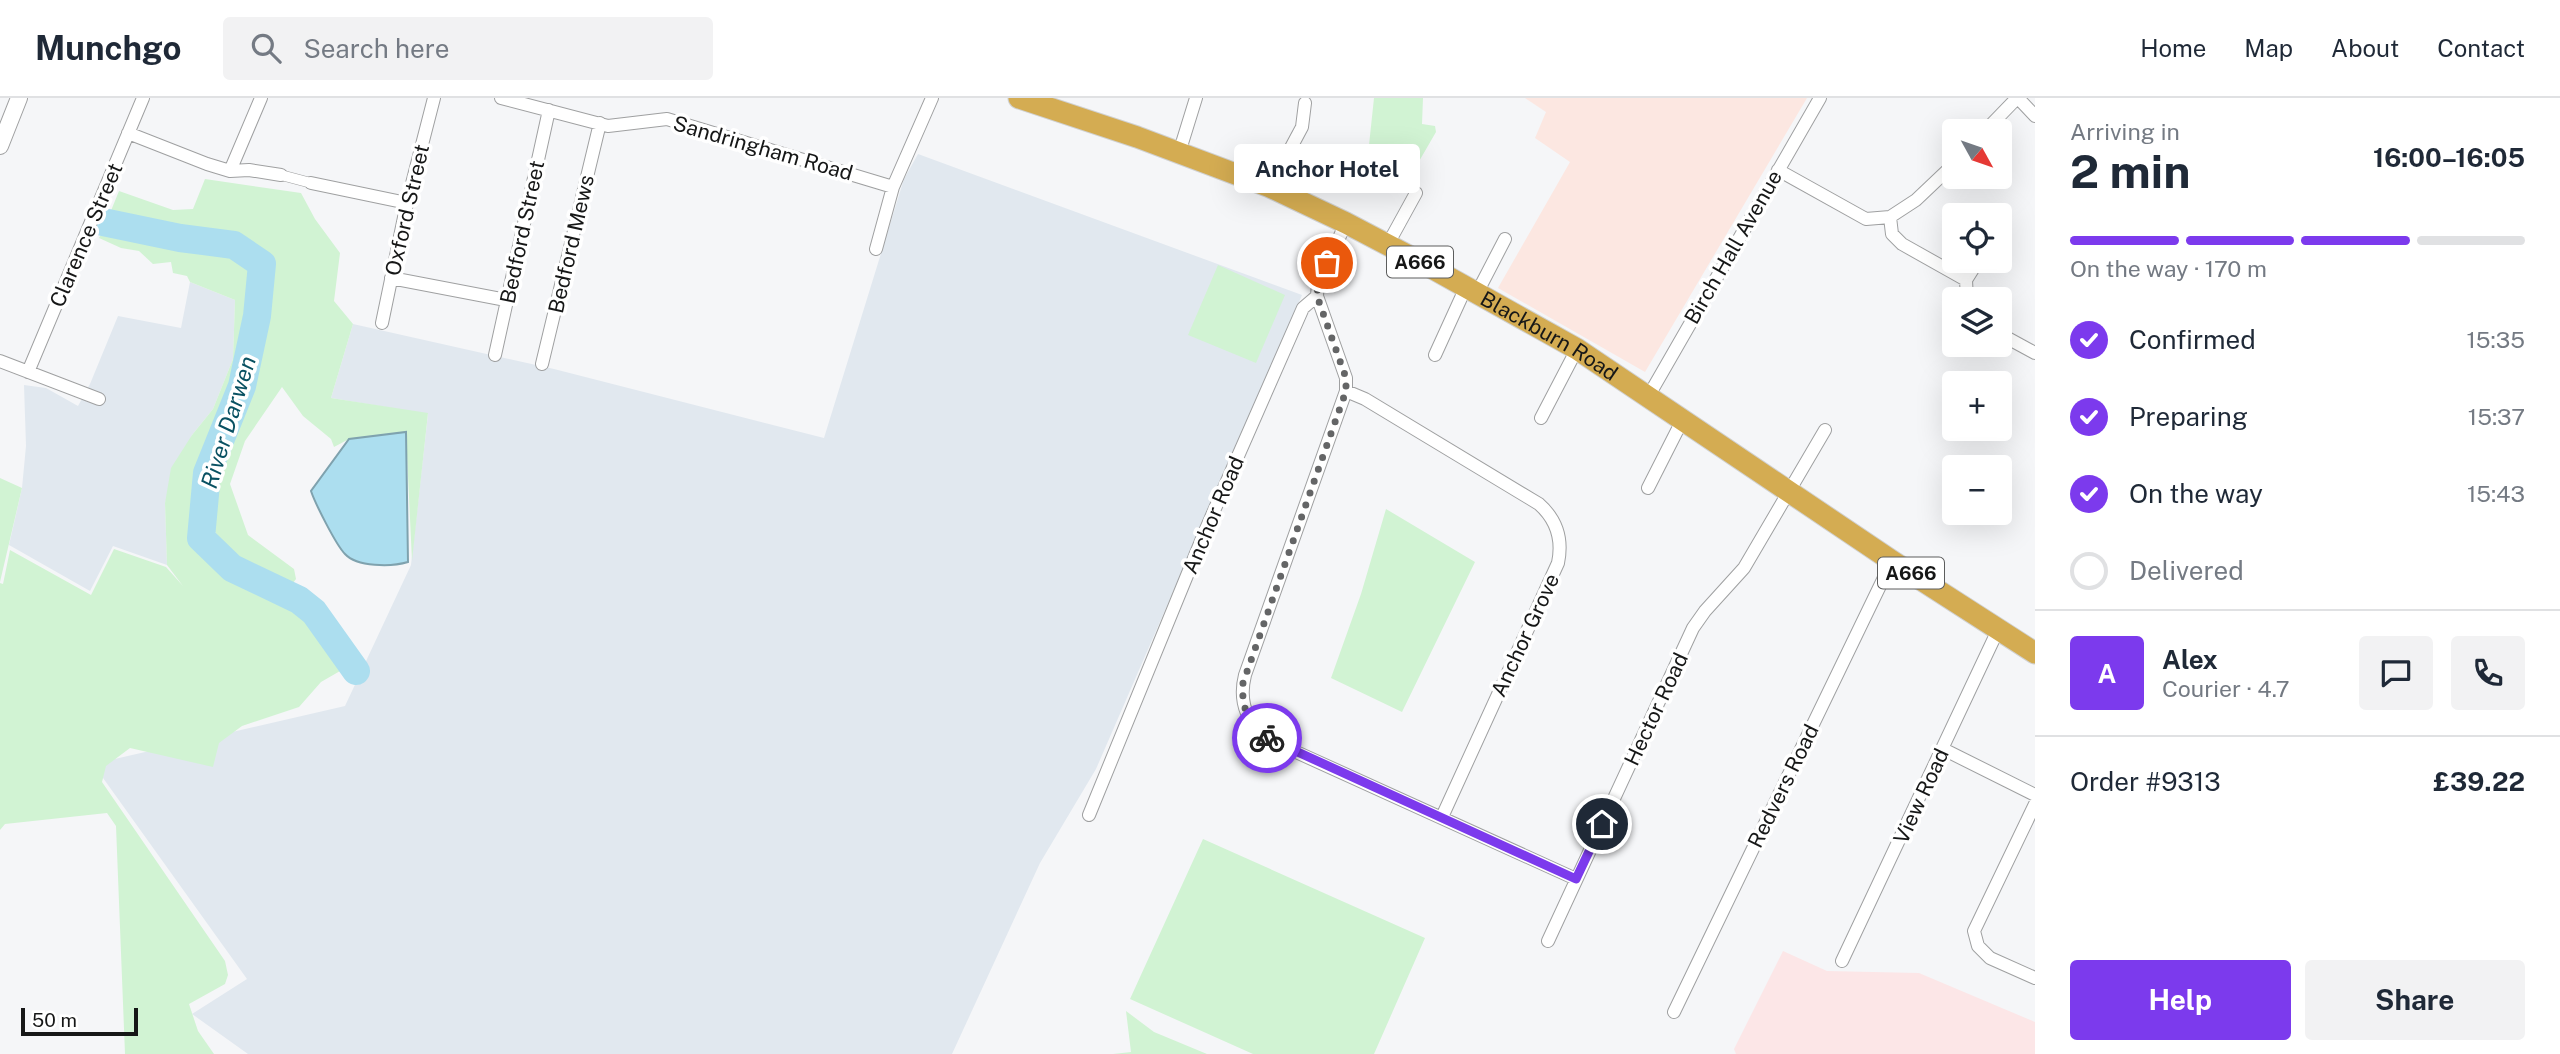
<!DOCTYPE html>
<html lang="en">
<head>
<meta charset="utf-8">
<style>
	body { margin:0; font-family:"Public Sans",sans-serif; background:#f2f2f3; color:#1f2937; height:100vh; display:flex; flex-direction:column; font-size:26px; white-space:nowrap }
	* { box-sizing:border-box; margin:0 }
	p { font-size:23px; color:#747a83 }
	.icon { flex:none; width:38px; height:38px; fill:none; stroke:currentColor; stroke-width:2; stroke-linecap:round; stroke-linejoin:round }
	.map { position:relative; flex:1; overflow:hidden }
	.drawer { display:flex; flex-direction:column; background:#fff; width:525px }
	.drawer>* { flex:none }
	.needle { width:46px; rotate:130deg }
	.tools { position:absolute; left:1942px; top:21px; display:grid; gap:14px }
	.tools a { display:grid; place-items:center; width:70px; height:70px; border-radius:7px; background:#fff; box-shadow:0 7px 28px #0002; font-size:35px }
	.scale { position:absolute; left:21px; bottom:18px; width:117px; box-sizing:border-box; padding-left:7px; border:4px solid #161717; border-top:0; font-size:19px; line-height:24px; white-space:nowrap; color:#161717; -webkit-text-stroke:5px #fff; paint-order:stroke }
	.pin { position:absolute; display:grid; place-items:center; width:60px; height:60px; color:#fff; margin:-30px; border:4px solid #fff; border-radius:50%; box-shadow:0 2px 7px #0007 }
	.courier { position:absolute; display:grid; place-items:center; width:70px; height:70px; margin:-35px; border:5px solid #7c3aed; border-radius:50%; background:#fff; color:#222; box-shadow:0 2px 9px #0007 }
	.bubble { position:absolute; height:49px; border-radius:7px; background:#fff; box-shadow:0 7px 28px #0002; font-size:23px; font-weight:700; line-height:49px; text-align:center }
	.headline em { font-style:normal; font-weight:700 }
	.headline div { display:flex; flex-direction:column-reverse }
	.headline { display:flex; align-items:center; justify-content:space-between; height:119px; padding:0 35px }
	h1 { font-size:46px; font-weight:700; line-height:52px }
	.bar { display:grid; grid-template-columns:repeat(4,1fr); gap:10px 7px; align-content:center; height:84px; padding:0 35px }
	.bar i { height:9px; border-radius:5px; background:#e0e1e3 }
	.bar .active { background:#7c3aed }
	.bar p { grid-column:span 4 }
	.line { display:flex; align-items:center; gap:18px; padding:0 35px; border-top:2px solid #e0e1e3 }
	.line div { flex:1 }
	.round { display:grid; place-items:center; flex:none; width:74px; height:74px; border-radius:7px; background:#f2f2f3 }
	ol { padding:0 35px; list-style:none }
	li { display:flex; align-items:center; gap:21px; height:77px }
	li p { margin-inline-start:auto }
	li .icon { padding:7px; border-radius:50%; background:#7c3aed; color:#fff; stroke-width:4 }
	li:last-child { color:#747a83 }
	li i { width:38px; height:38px; border:4px solid #e0e1e3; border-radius:50% }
	.primary-button { display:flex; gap:14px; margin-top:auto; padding:14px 35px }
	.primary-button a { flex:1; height:80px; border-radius:7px; background:#7c3aed; color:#fff; font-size:28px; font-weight:700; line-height:80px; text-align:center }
	.primary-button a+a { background:#f2f2f3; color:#1f2937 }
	header { display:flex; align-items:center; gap:42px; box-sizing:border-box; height:98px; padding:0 35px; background:#fff; border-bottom:2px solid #e0e1e3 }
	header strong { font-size:33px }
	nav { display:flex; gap:38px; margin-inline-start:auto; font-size:24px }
	.search { width:490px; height:63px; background:#f2f2f3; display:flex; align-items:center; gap:18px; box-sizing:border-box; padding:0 24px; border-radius:7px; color:#747a83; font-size:26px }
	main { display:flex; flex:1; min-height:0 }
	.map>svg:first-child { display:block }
	.commercial { fill:#fce6e7 }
	.built { fill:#e1e8ef }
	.education { fill:#fce7e1 }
	.green { fill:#d1f3d3 }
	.water { fill:#acdeef; stroke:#7fa2ae; stroke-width:2 }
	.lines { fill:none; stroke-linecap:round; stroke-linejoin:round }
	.river { stroke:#acdeef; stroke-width:28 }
	.pedestrian-casing { stroke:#9fa0a1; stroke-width:11 }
	.minor-casing { stroke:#9fa0a1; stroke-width:14 }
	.tertiary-casing { stroke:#9fa0a1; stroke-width:18 }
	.trunk-casing { stroke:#d0d1d1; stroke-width:23 }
	.pedestrian { stroke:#fff; stroke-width:10 }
	.minor { stroke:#fff; stroke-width:12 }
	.tertiary { stroke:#fff; stroke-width:16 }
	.trunk { stroke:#d4ac52; stroke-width:21 }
	.done { stroke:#646566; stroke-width:7; stroke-dasharray:0 12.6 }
	.route { stroke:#7c3aed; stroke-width:9 }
	.labels { text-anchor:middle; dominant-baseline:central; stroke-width:7; stroke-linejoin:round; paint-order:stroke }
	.shield { fill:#fff; stroke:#5c5d5d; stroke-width:2 }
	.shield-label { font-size:19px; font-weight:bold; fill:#161717 }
	.street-label { font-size:21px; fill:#161717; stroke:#fff }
	.water-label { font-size:23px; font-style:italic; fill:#095162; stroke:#fff }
</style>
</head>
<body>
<header>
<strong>Munchgo</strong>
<div class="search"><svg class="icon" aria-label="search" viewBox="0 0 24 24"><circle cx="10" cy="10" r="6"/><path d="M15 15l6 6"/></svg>Search here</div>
<nav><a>Home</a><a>Map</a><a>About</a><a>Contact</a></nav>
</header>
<main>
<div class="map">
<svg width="2035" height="956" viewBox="0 0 2035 956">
	<rect width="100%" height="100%" fill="#f5f6f8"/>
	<path class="commercial" d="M1783,853L1827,873L1919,875L2035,924V956H1736L1734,951Z"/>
	<path class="built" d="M918,56L1302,197L1096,671L1040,765L952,956H248L192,916L247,881L93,666L345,608L411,467L428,316L331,300L353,226L554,271L824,340L904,81Z
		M190,184L235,202L233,261L213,311L192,337L165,405L167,467L113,448L90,493L9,447L22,390L26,348L24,287L46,290L78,308L90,286L118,218L181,230Z"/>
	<path class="education" d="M1525,0H1807L1645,274L1498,190L1570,64L1535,40L1546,14Z"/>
	<path class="green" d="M1374,0H1423L1422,26L1435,28L1436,34L1414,72L1369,47Z
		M205,81L301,95L315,121L340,155L334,203L353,226L331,300L428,315L412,463L406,335L349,341L334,349L331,341L303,318L282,289L245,343L230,386L248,437L294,471L296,481L290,489C269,476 232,459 219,440C191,404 240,325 249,287C260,246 263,206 265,164L235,144L108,120L119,93L173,112L193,111Z
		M104,131L190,147L233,151L257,169L252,218L235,288L200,373L197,441C207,454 217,468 230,477C250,490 275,495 294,508C318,523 332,547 347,569L321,584L299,609L242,628L219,645L213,669L130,650L106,668L102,684L225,863L228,877L225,886L189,906L198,933L214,956H125L116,728L107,715L5,726L0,732V485L3,486L10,452L91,497L114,451L166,469L183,488L167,467L165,405L171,370L192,337L213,311L233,261L235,202L190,184L187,178L173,175L171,164L153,166L139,153L121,150L99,140Z
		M1218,167L1285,197L1256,265L1188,237Z
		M0,380L22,390L0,484Z
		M1386,411L1475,464L1402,614L1331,580L1361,496Z
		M1203,741L1425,840L1374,956H1253L1130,901Z
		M1126,913L1154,934L1207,956H1113L1131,954Z"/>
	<path class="water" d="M406,334L408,464C391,469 357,469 345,456C336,447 315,405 311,393L349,341Z"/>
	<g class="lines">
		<path class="river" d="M103,124L180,140L234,147L262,166L257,218L242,288L207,375L201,440L232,470L299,502L314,514L356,573"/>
		<g class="pedestrian-casing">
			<path id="pedestrian" d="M281,77L311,85"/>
		</g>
		<g class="minor-casing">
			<path id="minor" d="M501,0L608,28L667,21L893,89
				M2018,0L2035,18
				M1985,33L2017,0
				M128,35L207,66L230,73L249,72L281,77
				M1179,55L1196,0
				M1778,72L1866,121L1890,119L1916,102L1955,65
				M230,73L261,0
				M311,85L407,105
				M1270,89L1302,29L1305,5
				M1890,119L1892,136L1902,146L1966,182L1967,201
				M1388,146L1416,95
				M876,151L893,89L932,0
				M391,180L506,202
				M1966,182L1978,163
				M1477,195L1505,141
				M1317,198L1346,280V293L1245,577C1238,605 1248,628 1272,643L1576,781
				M382,225L407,105L434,0
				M2000,236L2035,255
				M495,257L549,12
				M1435,257L1466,189
				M0,263L99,301
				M542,266L600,25
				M28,274L143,0
				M1346,293L1365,301L1539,406C1557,422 1563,441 1558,465L1442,719
				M1648,299L1820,0
				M1541,320L1577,251
				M1648,390L1683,321
				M1943,651L2035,697
				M2035,706L1974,833L1978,848L1990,860L2035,880
				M1089,717L1206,431L1303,210L1317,198L1318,185L1346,125
				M1548,843L1693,530L1705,513L1744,470L1825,332
				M1842,863L1998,532
				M1674,914L1892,463"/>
		</g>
		<g class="tertiary-casing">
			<path id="tertiary" d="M0,48L19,0"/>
		</g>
		<g class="trunk-casing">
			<g id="trunk">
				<path id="s1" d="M1019,0L1137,39L1270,89L1346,125L1430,169L1577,251L1892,463L2035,555"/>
			</g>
		</g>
		<use href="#pedestrian" class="pedestrian"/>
		<use href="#minor" class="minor"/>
		<use href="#tertiary" class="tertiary"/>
		<use href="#trunk" class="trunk"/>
	</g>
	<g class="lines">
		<path class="done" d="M1267,640C1248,628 1241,607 1243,585L1346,293V280L1317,198L1318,185L1327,165"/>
		<path class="route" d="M1267,640L1576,781L1602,726"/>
	</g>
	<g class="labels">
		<g class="shield">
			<rect x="1387" y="148.5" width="66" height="31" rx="5"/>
			<rect x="1878" y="459.5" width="66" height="31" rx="5"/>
		</g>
		<g class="shield-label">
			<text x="1420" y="164">A666</text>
			<text x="1911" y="475">A666</text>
		</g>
		<g class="street-label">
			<text transform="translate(763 50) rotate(16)">Sandringham Road</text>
			<text transform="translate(407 112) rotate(-77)">Oxford Street</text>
			<text transform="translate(522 134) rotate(-78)">Bedford Street</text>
			<text transform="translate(86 137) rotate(-67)">Clarence Street</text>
			<text transform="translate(571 146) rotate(-77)">Bedford Mews</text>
			<text transform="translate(1733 149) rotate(-60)">Birch Hall Avenue</text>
			<text stroke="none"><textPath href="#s1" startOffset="583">Blackburn Road</textPath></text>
			<text transform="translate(1213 417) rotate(-67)">Anchor Road</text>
			<text transform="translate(1525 537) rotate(-65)">Anchor Grove</text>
			<text transform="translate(1656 611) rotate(-65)">Hector Road</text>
			<text transform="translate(1783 688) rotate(-64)">Redvers Road</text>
			<text transform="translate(1921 698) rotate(-65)">View Road</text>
		</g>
		<g class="water-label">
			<text transform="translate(228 324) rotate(-73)">River Darwen</text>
		</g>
	</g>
</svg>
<div class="tools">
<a><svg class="needle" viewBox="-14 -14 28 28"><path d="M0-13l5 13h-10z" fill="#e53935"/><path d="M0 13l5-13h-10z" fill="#747a83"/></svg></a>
<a><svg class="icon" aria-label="locate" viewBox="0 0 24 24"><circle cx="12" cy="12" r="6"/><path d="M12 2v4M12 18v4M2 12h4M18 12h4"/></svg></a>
<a><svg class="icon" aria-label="layers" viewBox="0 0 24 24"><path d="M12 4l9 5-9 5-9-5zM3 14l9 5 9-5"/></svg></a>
<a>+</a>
<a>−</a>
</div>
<div class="scale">50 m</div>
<div class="pin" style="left:1327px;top:165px;background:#ea580c"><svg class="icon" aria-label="bag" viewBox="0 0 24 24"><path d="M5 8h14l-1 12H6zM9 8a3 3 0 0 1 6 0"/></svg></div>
<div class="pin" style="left:1602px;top:726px;background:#1f2937"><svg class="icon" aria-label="home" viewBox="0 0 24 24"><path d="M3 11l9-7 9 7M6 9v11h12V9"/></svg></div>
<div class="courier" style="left:1267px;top:640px"><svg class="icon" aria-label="bike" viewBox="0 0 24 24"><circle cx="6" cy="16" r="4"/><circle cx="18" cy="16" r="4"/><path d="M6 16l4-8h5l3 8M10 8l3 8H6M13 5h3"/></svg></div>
<div class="bubble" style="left:1234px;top:46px;width:186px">Anchor Hotel</div>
</div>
<section class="drawer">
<div class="headline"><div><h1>2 min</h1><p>Arriving in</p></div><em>16:00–16:05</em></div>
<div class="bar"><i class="active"></i><i class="active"></i><i class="active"></i><i></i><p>On the way · 170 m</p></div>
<ol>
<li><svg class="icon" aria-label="check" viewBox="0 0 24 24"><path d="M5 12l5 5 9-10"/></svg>Confirmed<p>15:35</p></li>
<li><svg class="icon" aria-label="check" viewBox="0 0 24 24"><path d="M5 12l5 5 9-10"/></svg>Preparing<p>15:37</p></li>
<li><svg class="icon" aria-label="check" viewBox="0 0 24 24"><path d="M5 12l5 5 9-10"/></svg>On the way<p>15:43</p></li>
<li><i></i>Delivered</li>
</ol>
<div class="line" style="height:126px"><b class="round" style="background:#7c3aed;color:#fff">A</b><div><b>Alex</b><p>Courier · 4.7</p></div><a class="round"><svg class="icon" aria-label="chat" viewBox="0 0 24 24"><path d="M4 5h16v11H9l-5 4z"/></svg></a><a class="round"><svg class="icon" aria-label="phone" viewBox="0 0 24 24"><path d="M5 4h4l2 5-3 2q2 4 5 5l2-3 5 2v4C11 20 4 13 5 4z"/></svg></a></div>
<div class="line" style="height:91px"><div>Order #9313</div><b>£39.22</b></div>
<div class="primary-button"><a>Help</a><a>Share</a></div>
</section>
</main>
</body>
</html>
